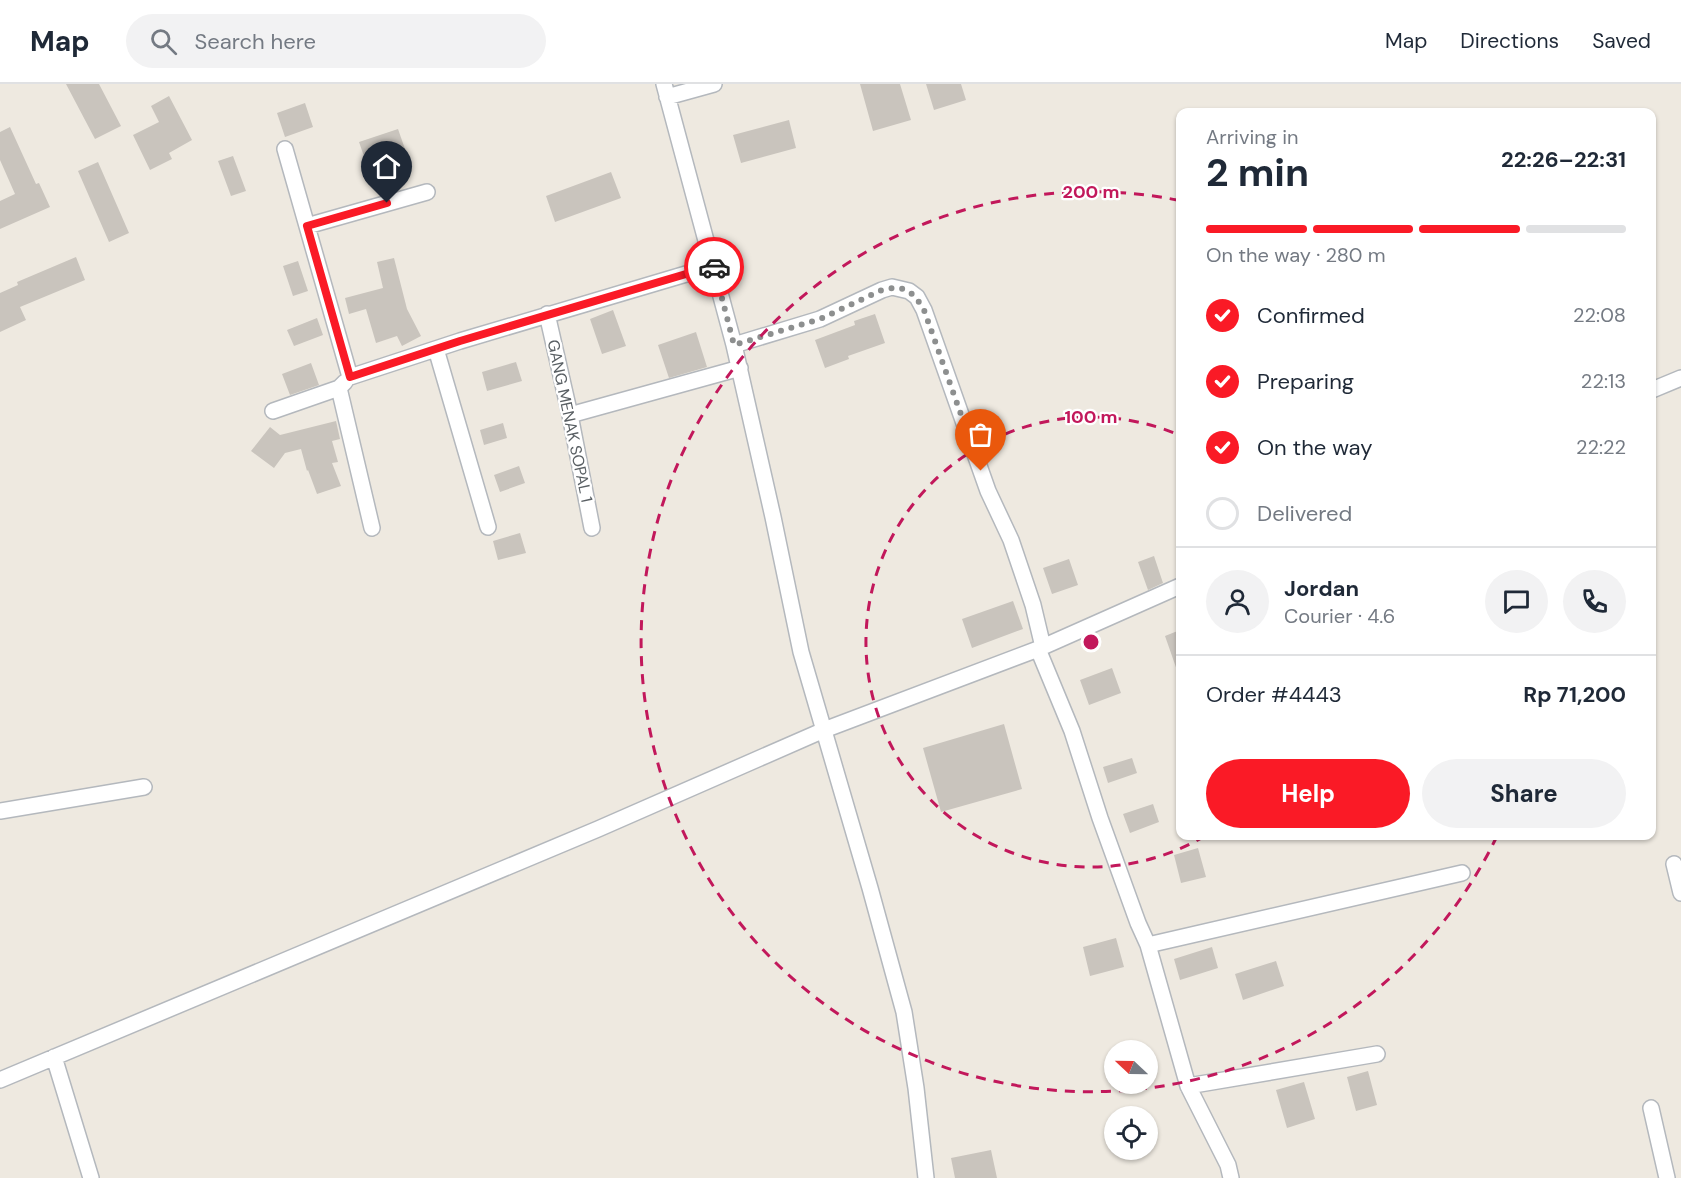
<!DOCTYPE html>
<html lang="en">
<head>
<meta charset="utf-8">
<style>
	body { margin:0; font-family:"DM Sans",sans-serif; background:#f2f2f3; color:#1f2937; height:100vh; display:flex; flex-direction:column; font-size:22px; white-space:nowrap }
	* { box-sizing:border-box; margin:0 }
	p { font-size:20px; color:#747a83 }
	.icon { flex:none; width:33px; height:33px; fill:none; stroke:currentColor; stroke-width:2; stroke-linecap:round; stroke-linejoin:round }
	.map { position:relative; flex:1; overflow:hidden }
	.drawer { position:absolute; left:1176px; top:24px; width:480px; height:732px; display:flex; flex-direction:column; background:#fff; border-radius:12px; box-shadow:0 2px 4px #0004 }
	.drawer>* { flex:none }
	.needle { width:39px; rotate:292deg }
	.buttons { position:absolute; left:1104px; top:956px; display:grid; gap:12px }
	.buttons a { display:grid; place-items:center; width:54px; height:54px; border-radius:50%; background:#fff; box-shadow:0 2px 4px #0004; font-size:30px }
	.pin { position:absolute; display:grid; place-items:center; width:51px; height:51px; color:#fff; margin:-62px -26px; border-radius:50% 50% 50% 0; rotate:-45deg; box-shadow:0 0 6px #0007 }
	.pin .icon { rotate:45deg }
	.courier { position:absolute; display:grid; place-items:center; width:60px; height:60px; margin:-30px; border:4px solid #fa1a26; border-radius:50%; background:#fff; color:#222; box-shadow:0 2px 8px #0007 }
	.headline em { font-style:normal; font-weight:700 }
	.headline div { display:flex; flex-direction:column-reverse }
	.headline { display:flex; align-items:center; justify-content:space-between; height:102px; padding:0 30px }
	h1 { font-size:39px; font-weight:700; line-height:45px }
	.bar { display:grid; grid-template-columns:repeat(4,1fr); gap:9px 6px; align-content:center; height:72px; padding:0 30px }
	.bar i { height:8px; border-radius:4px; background:#e0e1e3 }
	.bar .on { background:#fa1a26 }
	.bar p { grid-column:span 4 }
	.line { display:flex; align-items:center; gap:15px; padding:0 30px; border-top:2px solid #e0e1e3 }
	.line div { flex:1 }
	.round { display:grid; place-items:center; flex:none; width:63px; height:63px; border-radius:32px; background:#f2f2f3 }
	ol { padding:0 30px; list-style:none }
	li { display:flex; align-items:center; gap:18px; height:66px }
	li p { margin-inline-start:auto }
	li .icon { padding:6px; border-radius:50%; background:#fa1a26; color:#fff; stroke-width:4 }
	li:last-child { color:#747a83 }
	li i { width:33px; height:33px; border:3px solid #e0e1e3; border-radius:50% }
	.button { display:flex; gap:12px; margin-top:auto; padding:12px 30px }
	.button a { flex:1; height:69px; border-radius:36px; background:#fa1a26; color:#fff; font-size:24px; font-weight:700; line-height:69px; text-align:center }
	.button a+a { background:#f2f2f3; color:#1f2937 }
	header { display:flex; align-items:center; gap:36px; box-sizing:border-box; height:84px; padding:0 30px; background:#fff; border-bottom:2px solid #e0e1e3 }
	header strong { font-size:28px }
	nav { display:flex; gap:33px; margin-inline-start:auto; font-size:21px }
	.search { width:420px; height:54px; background:#f2f2f3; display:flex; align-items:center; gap:15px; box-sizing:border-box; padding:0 21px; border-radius:33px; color:#747a83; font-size:22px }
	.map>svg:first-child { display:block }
	.building { fill:#c9c4bd }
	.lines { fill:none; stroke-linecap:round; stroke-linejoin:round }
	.minor-casing { stroke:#b4b8bd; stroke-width:18 }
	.minor { stroke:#fff; stroke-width:15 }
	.done { stroke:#8d8f8f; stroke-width:6; stroke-dasharray:0 10.8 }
	.route { stroke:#fa1a26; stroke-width:8 }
	.ring { fill:none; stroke:#c2185b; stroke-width:3; stroke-dasharray:10 8 }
	.labels { text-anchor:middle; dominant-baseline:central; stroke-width:4.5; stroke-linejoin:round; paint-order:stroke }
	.street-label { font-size:16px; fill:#595f63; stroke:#fff }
	.centre { fill:#c2185b; stroke:#fff; stroke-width:3 }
	.ring-label { font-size:18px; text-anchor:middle; font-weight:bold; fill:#c2185b; stroke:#fff; stroke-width:4.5; stroke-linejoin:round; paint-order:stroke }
</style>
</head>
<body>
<header>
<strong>Map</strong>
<div class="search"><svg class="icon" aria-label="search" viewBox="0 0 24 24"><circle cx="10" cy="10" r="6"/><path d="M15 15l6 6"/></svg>Search here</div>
<nav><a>Map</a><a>Directions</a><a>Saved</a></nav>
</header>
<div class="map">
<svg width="1681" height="1094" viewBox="0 0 1681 1094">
	<rect width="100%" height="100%" fill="#eee9e0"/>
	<path class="building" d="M66,0H99L121,42L95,55Z
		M860,0H900L911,36L873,47Z
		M926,0H961L966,16L934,26Z
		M169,12L192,56L169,69L172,75L150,86L133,51L159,38L151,22Z
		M305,19L313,43L285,53L277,29Z
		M789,36L796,64L741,79L733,51Z
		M10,43L36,100L39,99L50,123L0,145V117L15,110L0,76V48Z
		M398,45L405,65L366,78L359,58Z
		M233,72L246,107L231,112L218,77Z
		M98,78L129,149L109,158L78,87Z
		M611,88L621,114L555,138L546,112Z
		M76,173L85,196L20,223L26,236L0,248V209L18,201L17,198Z
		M394,174L407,225L421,252L402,262L397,252L376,259L366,225L349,230L345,214L383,204L377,178Z
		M298,177L308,207L293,212L283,182Z
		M613,226L626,262L602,270L590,235Z
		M875,230L885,259L848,272L849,275L825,284L815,256L855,241L854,237Z
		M317,234L323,251L294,262L287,246Z
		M696,248L707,283L669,294L658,261Z
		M516,278L522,297L487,307L482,288Z
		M311,279L319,301L290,311L282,290Z
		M336,337L340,355L332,357L338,378L332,379L341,402L317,410L308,386L307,387L301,365L285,369L274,384L251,367L270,343L280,351Z
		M503,339L507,354L484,361L480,346Z
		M519,382L525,399L500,408L494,391Z
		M520,449L526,469L498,476L493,457Z
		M1154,472L1163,499L1148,506L1138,478Z
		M1069,475L1078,501L1052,510L1043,484Z
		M1013,517L1023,545L972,564L962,535Z
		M1180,546V592H1179L1165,552Z
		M1112,584L1121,609L1089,621L1080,596Z
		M1004,640L1022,705L941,728L923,664Z
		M1132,674L1137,689L1108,699L1103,683Z
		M1153,720L1159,738L1130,749L1123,730Z
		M1198,764L1206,793L1181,799L1174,771Z
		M1116,854L1124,883L1090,892L1083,863Z
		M1212,863L1218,884L1180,896L1174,875Z
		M1276,877L1284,902L1243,916L1235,890Z
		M1368,987L1377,1021L1356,1027L1347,993Z
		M1304,998L1315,1035L1287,1044L1276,1006Z
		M991,1066L997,1094H955L951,1074Z"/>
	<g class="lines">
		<g class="minor-casing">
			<path id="minor" d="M664,0L734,261L773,433L801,568L870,804L904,928L916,1004L926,1094
				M667,13L714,0
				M285,65L350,293L460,257L713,182
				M307,142L427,108
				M547,230L570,331L592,444
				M734,261L820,235L882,206L892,203L909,207L917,213L924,226L988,407L1011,456L1033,521L1043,563
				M436,265L488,443
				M339,304L372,444
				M1652,306L1681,294
				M273,327L339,304L345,298
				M570,331L740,284
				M1038,565L1072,647L1100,734L1138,839L1148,861L1188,1002L1228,1081L1231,1094
				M0,727L144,703
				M1674,780L1681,809
				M1148,861L1462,789
				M54,973L91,1094
				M0,996L598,745L824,646L1038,565L1180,502
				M1188,1002L1377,970
				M1651,1024L1667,1094"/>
		</g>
		<use href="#minor" class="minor"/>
	</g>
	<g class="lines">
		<path class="done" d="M714,183L734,261L820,235L882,206C904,200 913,207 924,226L981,387"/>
		<path class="route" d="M387,119L307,142L350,293L460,257L713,182L714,183"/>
	</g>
	<g class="ring">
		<path d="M1205 752A225 225 0 1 1 1179 351"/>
		<path d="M1497 752A450 450 0 1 1 1177 116"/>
	</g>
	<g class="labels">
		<g class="street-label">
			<text transform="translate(570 337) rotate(78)">GANG MENAK SOPAL 1</text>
		</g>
	</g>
	<circle cx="1091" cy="558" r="9" class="centre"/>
	<g class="ring-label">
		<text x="1091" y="114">200 m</text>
		<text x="1091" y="339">100 m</text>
	</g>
</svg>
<div class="buttons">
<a><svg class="needle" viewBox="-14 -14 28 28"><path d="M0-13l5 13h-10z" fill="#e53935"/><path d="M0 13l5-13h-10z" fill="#747a83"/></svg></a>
<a><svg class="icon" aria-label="locate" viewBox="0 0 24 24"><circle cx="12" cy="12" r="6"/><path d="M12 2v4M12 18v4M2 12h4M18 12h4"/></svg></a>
</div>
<div class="pin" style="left:981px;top:387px;background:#ea580c"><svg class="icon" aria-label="bag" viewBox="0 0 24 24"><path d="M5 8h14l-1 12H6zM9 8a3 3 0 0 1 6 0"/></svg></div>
<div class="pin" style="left:387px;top:119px;background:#1f2937"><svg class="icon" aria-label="home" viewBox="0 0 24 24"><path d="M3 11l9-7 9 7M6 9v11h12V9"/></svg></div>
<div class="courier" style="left:714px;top:183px"><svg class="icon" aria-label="car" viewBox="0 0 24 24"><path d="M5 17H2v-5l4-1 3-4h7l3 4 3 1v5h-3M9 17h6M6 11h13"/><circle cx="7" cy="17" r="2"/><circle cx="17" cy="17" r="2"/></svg></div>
<section class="drawer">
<div class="headline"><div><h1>2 min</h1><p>Arriving in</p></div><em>22:26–22:31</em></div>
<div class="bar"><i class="on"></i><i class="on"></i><i class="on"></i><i></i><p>On the way · 280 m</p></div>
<ol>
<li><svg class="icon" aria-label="check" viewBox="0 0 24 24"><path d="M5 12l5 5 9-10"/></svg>Confirmed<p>22:08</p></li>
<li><svg class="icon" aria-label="check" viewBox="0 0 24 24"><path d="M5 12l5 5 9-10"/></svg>Preparing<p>22:13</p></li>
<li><svg class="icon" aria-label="check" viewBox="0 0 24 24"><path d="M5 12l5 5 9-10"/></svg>On the way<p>22:22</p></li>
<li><i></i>Delivered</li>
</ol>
<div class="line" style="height:108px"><a class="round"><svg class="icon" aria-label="person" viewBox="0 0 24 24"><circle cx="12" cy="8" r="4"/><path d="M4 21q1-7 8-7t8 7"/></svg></a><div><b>Jordan</b><p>Courier · 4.6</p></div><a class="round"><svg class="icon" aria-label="chat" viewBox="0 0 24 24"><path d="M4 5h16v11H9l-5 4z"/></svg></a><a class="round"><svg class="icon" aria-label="phone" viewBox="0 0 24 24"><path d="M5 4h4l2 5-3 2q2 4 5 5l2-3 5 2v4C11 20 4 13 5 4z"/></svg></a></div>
<div class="line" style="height:78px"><div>Order #4443</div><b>Rp 71,200</b></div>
<div class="button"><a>Help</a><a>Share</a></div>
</section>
</div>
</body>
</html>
